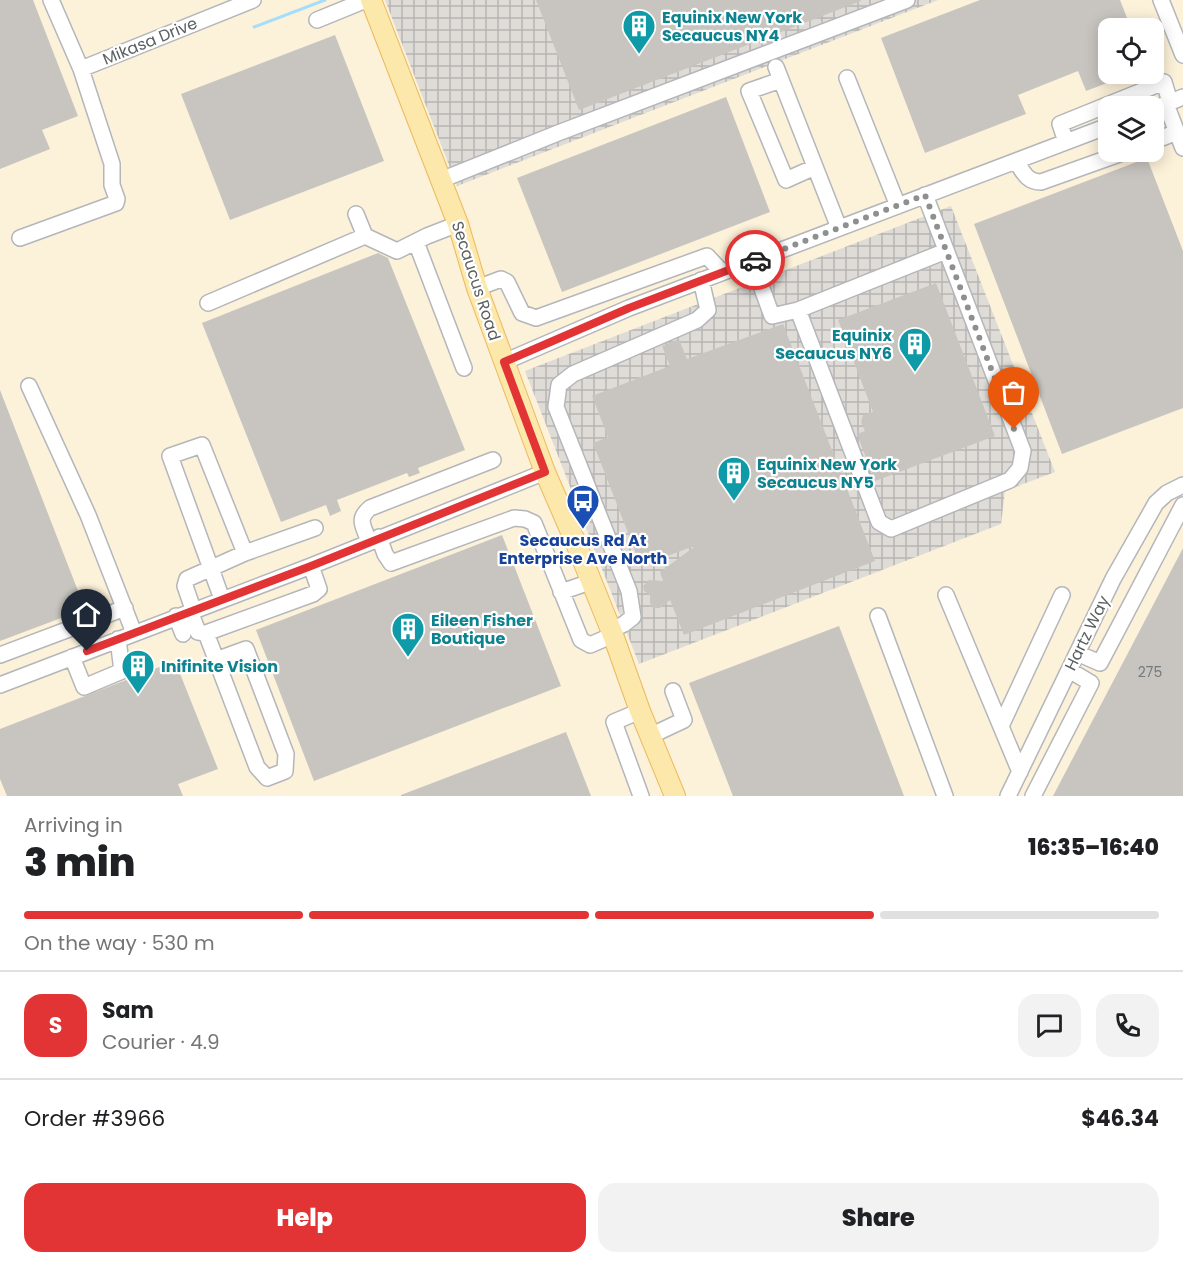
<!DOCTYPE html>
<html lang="en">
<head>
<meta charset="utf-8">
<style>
	body { margin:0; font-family:Poppins,sans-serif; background:#f2f2f2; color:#202124; height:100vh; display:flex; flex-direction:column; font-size:22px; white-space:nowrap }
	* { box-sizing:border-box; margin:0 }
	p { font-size:20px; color:#757577 }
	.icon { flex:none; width:33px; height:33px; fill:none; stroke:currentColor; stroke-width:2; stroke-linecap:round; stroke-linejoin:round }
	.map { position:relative; height:796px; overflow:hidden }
	.panel { display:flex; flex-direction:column; background:#fff; flex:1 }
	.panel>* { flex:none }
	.fabs { position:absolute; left:1098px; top:18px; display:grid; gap:12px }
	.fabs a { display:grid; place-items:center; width:66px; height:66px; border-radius:12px; background:#fff; box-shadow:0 3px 15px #0003; font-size:30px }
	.pin { position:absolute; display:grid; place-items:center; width:51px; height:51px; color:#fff; margin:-62px -26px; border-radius:50% 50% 50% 0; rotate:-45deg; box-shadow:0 0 6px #0007 }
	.pin .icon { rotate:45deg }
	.courier { position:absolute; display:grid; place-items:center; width:60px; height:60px; margin:-30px; border:4px solid #e23435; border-radius:50%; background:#fff; color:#222; box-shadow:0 2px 8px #0007 }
	.overview em { font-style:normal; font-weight:800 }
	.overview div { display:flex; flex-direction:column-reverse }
	.overview { display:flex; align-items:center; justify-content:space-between; height:102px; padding:0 24px }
	h1 { font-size:39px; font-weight:800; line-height:45px }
	.bar { display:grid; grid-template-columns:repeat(4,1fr); gap:9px 6px; align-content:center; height:72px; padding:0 24px }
	.bar i { height:8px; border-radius:4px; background:#e0e0e0 }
	.bar .on { background:#e23435 }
	.bar p { grid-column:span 4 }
	.line { display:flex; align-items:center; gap:15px; padding:0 24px; border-top:2px solid #e0e0e0 }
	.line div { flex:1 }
	.round { display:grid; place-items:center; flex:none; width:63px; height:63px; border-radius:18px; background:#f2f2f2 }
	.cta { display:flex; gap:12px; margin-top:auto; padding:12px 24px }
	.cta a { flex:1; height:69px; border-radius:18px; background:#e23435; color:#fff; font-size:24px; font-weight:800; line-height:69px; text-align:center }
	.cta a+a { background:#f2f2f2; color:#202124 }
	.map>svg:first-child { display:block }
	.commercial { fill:#fcf1d9; fill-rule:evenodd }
	.industrial { fill:url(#industrial-grid) }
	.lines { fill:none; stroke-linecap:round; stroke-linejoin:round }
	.stream { stroke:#a5ddfc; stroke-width:3 }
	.building { fill:#c8c5c0 }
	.minor-casing { stroke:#b4b6ba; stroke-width:18 }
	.major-casing { stroke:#ecb95e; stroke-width:22 }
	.minor { stroke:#fff; stroke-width:15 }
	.major { stroke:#fce8aa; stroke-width:20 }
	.done { stroke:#8e9090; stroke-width:6; stroke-dasharray:0 10.8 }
	.route { stroke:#e23435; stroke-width:8 }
	.labels { text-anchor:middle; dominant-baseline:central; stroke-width:4.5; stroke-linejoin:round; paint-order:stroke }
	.number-label { font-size:14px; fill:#76797a }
	.culture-label { font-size:16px; font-weight:bold; fill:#0d838f; stroke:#fff; text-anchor:start }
	.street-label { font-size:16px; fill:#5b6063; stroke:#fff }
	.transit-label { font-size:16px; font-weight:bold; fill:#164399; stroke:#fff }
</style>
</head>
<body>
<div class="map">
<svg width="1183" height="796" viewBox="0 0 1183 796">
	<defs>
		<pattern id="industrial-grid" width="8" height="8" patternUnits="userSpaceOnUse" patternTransform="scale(1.5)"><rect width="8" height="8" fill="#dfdcd8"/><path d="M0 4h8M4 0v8" fill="none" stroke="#b8b6b3"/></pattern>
	</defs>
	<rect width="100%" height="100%" fill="#edeae3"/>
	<path class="commercial" d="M0,0H1183V796H0ZM1108,28H1154V74H1108ZM1108,106H1154V152H1108Z"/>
	<path class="industrial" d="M385,0H938L457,186Z
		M951,206L1055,472L1005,491L1001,524L639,664L525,371Z"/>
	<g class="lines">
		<path class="stream" d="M254,27L325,0"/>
	</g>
	<path class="building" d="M0,0H33L78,116L42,130L50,149L0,169Z
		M536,0H861V1L579,110Z
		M980,0H1120L1131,28H1108V74H1131L1086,91L1078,71L1018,95L1026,114L925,153L881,38Z
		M335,35L384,161L230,220L181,94Z
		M726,97L770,212L562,292L517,178Z
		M1147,158L1183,251V408L1062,454L974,224Z
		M378,253L388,258L465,450L418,468L420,473L409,477L407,473L337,500L341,511L330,516L326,505L281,522L202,323Z
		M936,283L995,436L875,481L857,434L865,431L861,422L863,415L873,412L838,320Z
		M783,324L875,561L684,635L670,600L660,608H653L650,603V595L644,591L643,586L649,580L663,581L660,572L694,547V546L641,566L593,443L608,437L592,396L670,366L662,346L679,339L687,359Z
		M0,390L85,609L0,641Z
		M502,535L561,686L314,781L256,630Z
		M1183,548V796H1053Z
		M839,626L904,796H733L689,683Z
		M175,661L218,769L178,784L183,796H7L0,779V729Z
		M566,732L591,796H401V795Z"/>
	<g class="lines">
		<g class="minor-casing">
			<path id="minor" d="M1161,0L1183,55
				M317,20L366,0
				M776,67L839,228
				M81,69L253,0
				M847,78L898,206
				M781,80L749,91L786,180L815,167
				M1166,104L1183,148
				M1154,109L1183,97
				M1154,141L1177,132
				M1066,142L1060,124L1164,82L1170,102
				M1016,161C1023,172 1027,182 1041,182L1125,152
				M441,180L558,133L907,0
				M925,195L1023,451L1020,468L1010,480L891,529L879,522L798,310L946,251
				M356,214L365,236L397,251L427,236L458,224
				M20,238L116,203L117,199L112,185V164L81,69L51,0
				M416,242L464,368
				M752,261L772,316L798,310
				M477,288L501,279L507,282L522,313L536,318L707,256L722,272
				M208,303L365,236
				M504,362L629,308L1108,126
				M29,386L88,515L134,633
				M379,537L385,554L391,563L514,518L525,519L534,523L581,640L590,645L613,635
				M369,542C364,526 356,520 370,508L493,460
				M561,592L590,582
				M946,595L1020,772
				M222,599L170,456L202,445L245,553
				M193,609L185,586L187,579L245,553L315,528
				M190,611L198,632L206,633L313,594L319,589L311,566
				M176,616L183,634
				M878,616L945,796
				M611,630L624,624L633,617L629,591L556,407L559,385L573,374L697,320L708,310L701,280
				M206,633L257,767L267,778L285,771L286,754L246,649L216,660
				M1077,653L1100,663L1183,505
				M0,655L125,608
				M72,657L84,687L122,671L118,639
				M0,685L311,566L545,472
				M640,711L614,722L641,796
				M1001,726L1062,595
				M650,736L684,720L673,691
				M1008,796L1113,579L1156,503L1167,493L1183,485
				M1033,796L1091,683L1069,670"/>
		</g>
		<g class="major-casing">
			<path id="major" d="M371,0L458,224L477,288L545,472L575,541L613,635L640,711L675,796"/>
		</g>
		<use href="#minor" class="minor"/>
		<use href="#major" class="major"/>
	</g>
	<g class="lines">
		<path class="done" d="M755,260L925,195L1014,429"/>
		<path class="route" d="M87,651L311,566L545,472L504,362L629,308L755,260"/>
	</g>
	<defs>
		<g id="building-pin" transform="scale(1.725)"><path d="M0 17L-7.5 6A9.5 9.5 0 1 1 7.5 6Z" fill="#0f9aa8" stroke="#fff"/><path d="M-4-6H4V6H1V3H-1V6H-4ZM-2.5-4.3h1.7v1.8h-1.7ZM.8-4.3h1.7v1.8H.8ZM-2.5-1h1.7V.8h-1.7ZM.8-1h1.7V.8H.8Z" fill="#fff"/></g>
		<g id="bus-pin" transform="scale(1.725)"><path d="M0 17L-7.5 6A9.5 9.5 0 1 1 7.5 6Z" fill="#1a4fb4" stroke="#fff"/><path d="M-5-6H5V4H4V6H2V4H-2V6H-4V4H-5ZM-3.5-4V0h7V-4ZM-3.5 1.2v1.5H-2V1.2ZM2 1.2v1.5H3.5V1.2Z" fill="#fff"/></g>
	</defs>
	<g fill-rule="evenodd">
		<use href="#building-pin" x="639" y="26"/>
		<use href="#building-pin" x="915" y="344"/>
		<use href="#building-pin" x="734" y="473"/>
		<use href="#bus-pin" x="583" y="501"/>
		<use href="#building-pin" x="408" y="629"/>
		<use href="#building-pin" x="138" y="666"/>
	</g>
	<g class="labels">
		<g class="number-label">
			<text x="1150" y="672">275</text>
		</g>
		<g class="culture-label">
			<text x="662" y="17">Equinix New York<tspan x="662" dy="18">Secaucus NY4</tspan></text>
			<text x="892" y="335" text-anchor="end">Equinix<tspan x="892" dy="18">Secaucus NY6</tspan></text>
			<text x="757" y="464">Equinix New York<tspan x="757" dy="18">Secaucus NY5</tspan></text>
			<text x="431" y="620">Eileen Fisher<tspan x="431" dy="18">Boutique</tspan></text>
			<text x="161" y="666">Inifinite Vision</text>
		</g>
		<g class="street-label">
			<text transform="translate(150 41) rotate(-22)">Mikasa Drive</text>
			<text transform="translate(476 281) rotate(72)">Secaucus Road</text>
			<text transform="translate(1087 633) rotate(-64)">Hartz Way</text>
		</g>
		<g class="transit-label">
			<text x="583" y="540">Secaucus Rd At<tspan x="583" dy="18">Enterprise Ave North</tspan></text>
		</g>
	</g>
</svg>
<div class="fabs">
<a><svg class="icon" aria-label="locate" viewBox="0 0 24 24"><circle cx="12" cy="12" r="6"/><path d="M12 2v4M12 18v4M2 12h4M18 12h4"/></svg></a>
<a><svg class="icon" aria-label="layers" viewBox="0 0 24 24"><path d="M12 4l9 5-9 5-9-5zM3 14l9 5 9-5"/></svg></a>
</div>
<div class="pin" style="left:1014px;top:429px;background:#ea580c"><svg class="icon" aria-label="bag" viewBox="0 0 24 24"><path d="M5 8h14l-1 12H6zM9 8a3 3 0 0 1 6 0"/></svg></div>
<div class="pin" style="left:87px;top:651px;background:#1f2937"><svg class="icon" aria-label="home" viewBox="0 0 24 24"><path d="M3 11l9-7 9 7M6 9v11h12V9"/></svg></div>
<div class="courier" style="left:755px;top:260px"><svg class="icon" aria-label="car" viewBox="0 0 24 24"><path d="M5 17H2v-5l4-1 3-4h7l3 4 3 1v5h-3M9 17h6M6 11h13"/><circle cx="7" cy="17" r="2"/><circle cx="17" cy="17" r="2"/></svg></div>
</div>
<section class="panel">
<div class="overview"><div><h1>3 min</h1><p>Arriving in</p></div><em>16:35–16:40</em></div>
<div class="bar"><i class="on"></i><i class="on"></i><i class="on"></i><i></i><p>On the way · 530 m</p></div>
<div class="line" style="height:108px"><b class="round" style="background:#e23435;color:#fff">S</b><div><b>Sam</b><p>Courier · 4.9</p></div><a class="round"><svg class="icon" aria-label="chat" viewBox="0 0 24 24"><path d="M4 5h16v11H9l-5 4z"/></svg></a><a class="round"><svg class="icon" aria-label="phone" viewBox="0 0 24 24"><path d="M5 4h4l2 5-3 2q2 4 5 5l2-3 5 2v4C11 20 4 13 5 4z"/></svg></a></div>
<div class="line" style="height:78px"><div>Order #3966</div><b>$46.34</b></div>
<div class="cta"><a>Help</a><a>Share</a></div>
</section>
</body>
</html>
